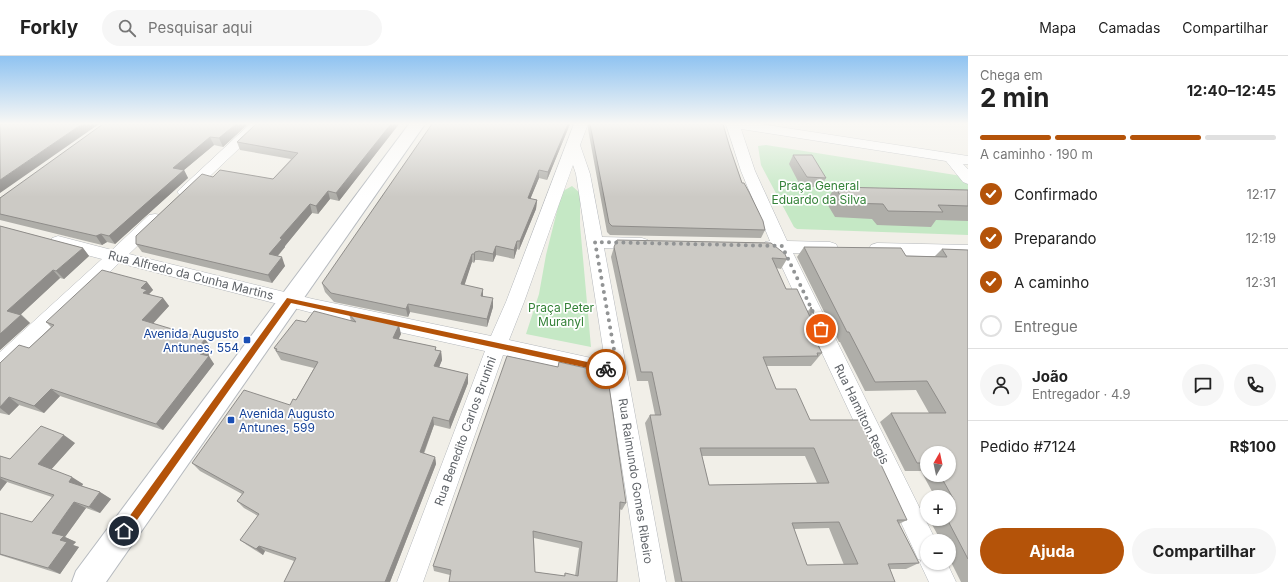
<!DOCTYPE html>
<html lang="pt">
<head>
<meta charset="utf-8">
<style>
	body { margin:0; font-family:Inter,sans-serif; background:#f6f6f6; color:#222; height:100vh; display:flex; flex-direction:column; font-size:15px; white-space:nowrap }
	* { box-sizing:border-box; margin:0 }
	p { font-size:13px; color:#767676 }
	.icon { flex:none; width:22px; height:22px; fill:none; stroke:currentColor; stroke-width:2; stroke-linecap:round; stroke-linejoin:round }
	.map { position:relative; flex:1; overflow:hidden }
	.side { display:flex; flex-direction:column; background:#fff; width:320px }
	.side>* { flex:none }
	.needle { width:26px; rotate:9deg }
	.buttons { position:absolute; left:920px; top:390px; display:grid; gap:8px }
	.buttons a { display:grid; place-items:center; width:36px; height:36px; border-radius:50%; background:#fff; box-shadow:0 1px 3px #0004; font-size:20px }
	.pin { position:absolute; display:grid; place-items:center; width:34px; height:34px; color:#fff; margin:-17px; border:2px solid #fff; border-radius:50%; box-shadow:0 1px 4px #0007 }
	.courier { position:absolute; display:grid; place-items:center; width:40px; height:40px; margin:-20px; border:3px solid #b45309; border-radius:50%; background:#fff; color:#222; box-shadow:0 1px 5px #0007 }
	.headline em { font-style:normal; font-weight:700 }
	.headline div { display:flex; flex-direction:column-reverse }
	.headline { display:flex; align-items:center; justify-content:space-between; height:68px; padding:0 12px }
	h1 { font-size:26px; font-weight:700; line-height:30px }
	.bar { display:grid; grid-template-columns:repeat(4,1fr); gap:6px 4px; align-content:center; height:48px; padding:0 12px }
	.bar i { height:5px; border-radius:3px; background:#e0e0e0 }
	.bar .on { background:#b45309 }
	.bar p { grid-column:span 4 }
	.line { display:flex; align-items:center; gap:10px; padding:0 12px; border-top:1px solid #e0e0e0 }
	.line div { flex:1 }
	.round { display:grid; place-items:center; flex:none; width:42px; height:42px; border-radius:21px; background:#f6f6f6 }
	ol { padding:0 12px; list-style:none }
	li { display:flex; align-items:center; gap:12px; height:44px }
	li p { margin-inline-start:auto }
	li .icon { padding:4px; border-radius:50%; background:#b45309; color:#fff; stroke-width:4 }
	li:last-child { color:#767676 }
	li i { width:22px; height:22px; border:2px solid #e0e0e0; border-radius:50% }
	.cta { display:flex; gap:8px; margin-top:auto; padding:8px 12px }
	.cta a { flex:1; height:46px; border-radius:24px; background:#b45309; color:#fff; font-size:16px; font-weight:700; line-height:46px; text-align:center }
	.cta a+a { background:#f6f6f6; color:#222 }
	header { display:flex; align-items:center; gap:24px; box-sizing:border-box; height:56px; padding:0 20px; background:#fff; border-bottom:1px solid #e0e0e0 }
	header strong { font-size:19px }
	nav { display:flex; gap:22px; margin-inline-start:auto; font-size:14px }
	.search { width:280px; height:36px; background:#f6f6f6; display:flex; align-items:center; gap:10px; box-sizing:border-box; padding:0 14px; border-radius:22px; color:#767676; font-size:15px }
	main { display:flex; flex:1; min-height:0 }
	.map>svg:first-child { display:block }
	.green { fill:#c5e8c5 }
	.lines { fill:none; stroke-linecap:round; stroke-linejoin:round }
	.street-casing { stroke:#b5b8bc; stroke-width:1 }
	.secondary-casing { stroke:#b6babf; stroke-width:2 }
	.street { fill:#fff; fill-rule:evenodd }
	.secondary { fill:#fff; fill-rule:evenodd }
	.wall { fill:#afaea9; fill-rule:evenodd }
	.shaded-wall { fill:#8f8d8a }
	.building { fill:#cccac5; stroke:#8f8d8a; fill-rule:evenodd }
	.route { fill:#b45309 }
	.done { stroke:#929495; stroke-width:4; stroke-dasharray:0 7.2 }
	.transit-dot { fill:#1a4fb4; stroke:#fff; stroke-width:1.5 }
	.labels { text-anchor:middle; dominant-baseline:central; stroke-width:3.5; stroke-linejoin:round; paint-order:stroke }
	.park-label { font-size:12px; fill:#348238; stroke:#fff }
	.street-label { font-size:12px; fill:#5f6368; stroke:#fff }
	.transit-label { font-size:12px; fill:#164399; stroke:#fff; text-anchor:end }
</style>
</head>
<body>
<header>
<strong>Forkly</strong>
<div class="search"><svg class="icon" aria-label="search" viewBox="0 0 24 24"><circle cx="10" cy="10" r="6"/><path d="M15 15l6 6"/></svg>Pesquisar aqui</div>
<nav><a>Mapa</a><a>Camadas</a><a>Compartilhar</a></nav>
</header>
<main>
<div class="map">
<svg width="968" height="526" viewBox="0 0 968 526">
	<rect width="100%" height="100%" fill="#f1efe8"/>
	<path class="green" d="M766,89L968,121V179L797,173L794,171L761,109L758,90Z
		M572,130L580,137V169L591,291L526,278L539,238L546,199L560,143L563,135Z"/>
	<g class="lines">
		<g class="street-casing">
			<path id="street" d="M250,68H265L190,139L185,141L180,139L177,136L180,133Z
				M574,68H588L580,89L590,118L602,181L642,182L648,184L650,188L648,192L642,194L604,192L666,526H640L608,322L503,299L423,526H397L485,295L313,257L119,207L7,315L0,317V296L102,203L52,190L50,186L52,182L58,180L112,194L149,159L155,158L161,159L163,163L161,167L129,198L313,243L491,280L506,246ZM573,109L576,118L605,305L509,284L524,246Z
				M726,68H760L968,100V108H963L968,113V128L963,126L946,105L741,73L755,115L787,185L830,186L836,188L838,192L836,196L830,198L793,197L936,485H927V507H947L956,526H929L920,507L921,504L918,503L775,196L765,194L763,190L765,186L770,185L741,115Z
				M877,187L968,189V201L877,199L871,197L869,193L871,189Z"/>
		</g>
		<g class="secondary-casing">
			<path id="secondary" d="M409,68H425L106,526H72L76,515Z"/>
		</g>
		<use href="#street" class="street"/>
		<use href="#secondary" class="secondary"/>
	</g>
	<path class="wall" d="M248,68L223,91L214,89L184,114L188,122L115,188L107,186L102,189L0,164V142Z
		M256,68H399L339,145L330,143L318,158L312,157L285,190V191L278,200L285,210L272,227L142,196L136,188L213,121L273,123L291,103L240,94L237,86Z
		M570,68L547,124L539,122L530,143L537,144L536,153L519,194L517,193L514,203L496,199L493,206L479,204H475L474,207L472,206L464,229L483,233V240L493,251L487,271L410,256L408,261L334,246L325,236L322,227Z
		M588,68L730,92L742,127L765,174L761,182L610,179L607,176L588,73Z
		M793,99L826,122L821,131H801L789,108Z
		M835,131L968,134V165L936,164L931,171L877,169L872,163L835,161L826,146Z
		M0,170L83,192L89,200L64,223L60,222L21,258L30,267L0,294Z
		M614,191L787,203L781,213L776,212L786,233L808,255L811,251L816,263L813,266L818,277L814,281L822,297L811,310H766L776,333L810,364L907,464L899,468L919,507L906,513H890L895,526H675L645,367L650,359H655L648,325H637L611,201ZM702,400H805L817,427L709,429ZM829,472L844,509H807L794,473Z
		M804,191L906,200H935L942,193L968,194V526H961L949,502V485H941L929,463H949V441H935L921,415H905L880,366L891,357H929L916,334L865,335L840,286H839L797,201ZM927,397L949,419H927Z
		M147,226L153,234L149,238L151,239L163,242L169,250L153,267L211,291L208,294L210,297L208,300L214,308L163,374L60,340L44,357L19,349L9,359L0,357V307L29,292L51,271L46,266Z
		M349,258L401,278L398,283L436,291V294L441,295L442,304L439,311L468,318V327L450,373L434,369L424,398L435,401L436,408L390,526H284L294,505L265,495L263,499L247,489L240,484L258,460L244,452L237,445L242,438L200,415L192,407L290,349L296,344L314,312L281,304L274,292L306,266L351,265Z
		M559,306L626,447L622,454L619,453L617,526L450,519L434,515L433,510L558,311ZM534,482L579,492L575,520L565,517L564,520L535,516Z
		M75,387L51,413L83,428L82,430L100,436L111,443L100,457L86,452L65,481L76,486L73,489L79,491L60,518L0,499V457L32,466L52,441L7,426L0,435V400L10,403Z
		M927,450V458L924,452Z"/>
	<path class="shaded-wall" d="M82,68H99L0,137V124Z
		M236,68H248L223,91L219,82Z
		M391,68H399L339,145L336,137Z
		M568,68H570L547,124L548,116Z
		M210,81L214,89L184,114L188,122L115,188L109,180L173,112Z
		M539,114V122L527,151L528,142Z
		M328,135L330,143L318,158L316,150Z
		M537,144L536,153L519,194L520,185Z
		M310,148L312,157L285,190V191L272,206L269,198L280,182Z
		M101,178L107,186L102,189L96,180Z
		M517,185V193L514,203V194Z
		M496,190V199L493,206V198Z
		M83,192L89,200L64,223L56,215Z
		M475,196V204L474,207V198Z
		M472,198V206L462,237L461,228Z
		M282,201L285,210L272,227L268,219Z
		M53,214L60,222L16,263L7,255Z
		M147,226L153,234L149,238L153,242L143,237L141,232Z
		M483,233V241L481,240Z
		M163,242L169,250L149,272L142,264Z
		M493,242V251L487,271V263Z
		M408,248L410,256L408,261L406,253Z
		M21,259L30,267L0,294V278Z
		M399,269L401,278L395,291L393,282Z
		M205,283L211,291L208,294L210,297L208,301L209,300L214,308L163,374L156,368L200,298L201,288Z
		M441,295L442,304L436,319L434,310Z
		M468,318V327L450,373L449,365Z
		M51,333L60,340L44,357L34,350Z
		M9,341L19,349L9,359L0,352V351Z
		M433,361L434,369L421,404L420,396Z
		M64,379L75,387L49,416L38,408Z
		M435,401L436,408L390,526H385Z
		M72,421L83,428L80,433L69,426Z
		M0,422L7,426L0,435Z
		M100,436L111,443L100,457L89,451Z
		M74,446L86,452L65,481L76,486L73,489L79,491L60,518L48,512L60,484L52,477Z
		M259,490L265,495L263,499L256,493Z"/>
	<path class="building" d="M0,68H82L0,124Z
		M103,68H236L219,82L210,81L173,112L184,114L109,180L101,178L96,180L0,158V142Z
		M256,68H391L336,137L328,135L316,150L310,148L280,182L282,183L269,198L282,201L268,219L136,188V180L202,118L213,121L220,114L273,123L298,97L237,86Z
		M432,68H568L548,116L539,114L528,142L537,144L520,185H517L514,194L496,190L493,198L479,195L475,196L474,198H472L461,228L483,233L481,240L493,242L487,263L408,248L406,253L331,237L322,227Z
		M590,68H723L730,92L742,127H744L749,136L763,165L765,174L612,170L609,167Z
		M793,99H812L826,122L807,121Z
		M835,131L968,134V150L938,149L943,156L888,155L883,148L845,147Z
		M0,170L83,192L56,215L53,214L7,255L21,259L0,278Z
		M617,184L771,187L785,198L787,203L772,202L786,233H797L811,263V251L816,263L812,264L818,277H812L822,297H817L818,300L763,301L776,333H796L810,364H860L907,464H897L919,507L888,508L895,526H682L650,359H661L652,316H641L614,191ZM700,392H814L829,427L709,429ZM839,466L858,508L807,509L792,467Z
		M804,191L901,192L906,200L947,201L942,193L968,194V503L947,463H949V444H954L940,419H949V397H927V407H917L891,357H946L927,325L875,326L849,276H847Z
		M102,214L147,226L141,232L147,234L143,237L163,242L142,264L205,283L201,288L205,289L200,298L209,300L156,368L51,333L34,350L9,341L0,351V307L19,289L29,292L54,269L46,266Z
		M314,255L356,266L349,258L399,269L393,282L436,291L435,294L441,295L434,310L468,318L449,365L433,361L420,396L435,401L385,526H284L296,502L259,490L256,493L240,484L259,458L237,445L244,436L192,407L244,334L290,349L293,343L296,344L318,306L276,295L277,293L274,292L296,264L306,266Z
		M507,300L558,311L559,306L599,315L608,323L626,447L620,446L617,526H449L451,514L433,510ZM533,475L582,486L578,520L565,517V520L535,516Z
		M41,370L64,379L38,408L72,421L69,426L100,436L89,451L74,446L52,477L64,480L60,484L67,486L48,512L0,498V457L32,466L54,439L0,421V400L10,403Z"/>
	<linearGradient id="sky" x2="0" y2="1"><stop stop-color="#8fc3f1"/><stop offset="0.48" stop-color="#f9f8f5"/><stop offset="1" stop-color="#f9f8f5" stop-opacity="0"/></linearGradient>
	<rect width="968" height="141" fill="url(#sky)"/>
	<path class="route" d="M287,242L606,310L609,313L606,316L291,247L127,478L124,479L121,478L119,475L121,472Z"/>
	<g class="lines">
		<path class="done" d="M606,313L618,316L595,186L782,190L821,273"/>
	</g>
	<g class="transit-dot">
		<rect x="243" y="280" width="8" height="8" rx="2"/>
		<rect x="227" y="360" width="8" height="8" rx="2"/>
	</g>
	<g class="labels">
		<g class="park-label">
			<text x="819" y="129">Praça General<tspan x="819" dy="14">Eduardo da Silva</tspan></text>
			<text x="561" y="251">Praça Peter<tspan x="561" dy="14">Muranyl</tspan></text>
		</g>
		<g class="street-label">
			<text transform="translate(191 219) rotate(14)">Rua Alfredo da Cunha Martins</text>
			<text transform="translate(862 358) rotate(64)">Rua Hamilton Regis</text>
			<text transform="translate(465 375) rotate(-70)">Rua Benedito Carlos Brunini</text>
			<text transform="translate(636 425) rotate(81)">Rua Raimundo Gomes Ribeiro</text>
		</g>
		<g class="transit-label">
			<text x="239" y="277">Avenida Augusto<tspan x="239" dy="14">Antunes, 554</tspan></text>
			<text x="239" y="357" text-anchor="start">Avenida Augusto<tspan x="239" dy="14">Antunes, 599</tspan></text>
		</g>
	</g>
</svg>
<div class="buttons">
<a><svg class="needle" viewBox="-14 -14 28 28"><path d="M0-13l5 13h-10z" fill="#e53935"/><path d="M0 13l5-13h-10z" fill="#767676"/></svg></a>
<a>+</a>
<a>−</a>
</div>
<div class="pin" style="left:821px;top:273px;background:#ea580c"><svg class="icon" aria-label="bag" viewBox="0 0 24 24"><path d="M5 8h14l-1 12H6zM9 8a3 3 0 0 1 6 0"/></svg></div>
<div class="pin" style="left:124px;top:475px;background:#1f2937"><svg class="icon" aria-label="home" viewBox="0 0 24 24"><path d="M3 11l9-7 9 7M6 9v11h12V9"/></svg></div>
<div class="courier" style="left:606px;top:313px"><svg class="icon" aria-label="bike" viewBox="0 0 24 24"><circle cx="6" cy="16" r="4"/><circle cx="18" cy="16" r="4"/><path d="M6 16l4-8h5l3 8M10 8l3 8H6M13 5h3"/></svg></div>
</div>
<section class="side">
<div class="headline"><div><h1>2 min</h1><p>Chega em</p></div><em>12:40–12:45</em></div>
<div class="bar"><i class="on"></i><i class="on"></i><i class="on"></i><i></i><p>A caminho · 190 m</p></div>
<ol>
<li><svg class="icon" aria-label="check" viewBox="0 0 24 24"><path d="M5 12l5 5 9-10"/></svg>Confirmado<p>12:17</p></li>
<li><svg class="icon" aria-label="check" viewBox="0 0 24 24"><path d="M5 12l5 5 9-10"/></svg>Preparando<p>12:19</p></li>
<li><svg class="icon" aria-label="check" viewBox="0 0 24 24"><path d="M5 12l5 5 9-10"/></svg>A caminho<p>12:31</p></li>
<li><i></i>Entregue</li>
</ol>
<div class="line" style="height:72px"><a class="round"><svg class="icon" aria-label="person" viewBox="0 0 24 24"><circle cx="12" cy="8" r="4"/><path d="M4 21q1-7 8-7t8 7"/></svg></a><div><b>João</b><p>Entregador · 4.9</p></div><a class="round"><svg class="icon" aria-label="chat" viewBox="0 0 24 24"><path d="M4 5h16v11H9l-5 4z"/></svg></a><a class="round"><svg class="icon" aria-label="phone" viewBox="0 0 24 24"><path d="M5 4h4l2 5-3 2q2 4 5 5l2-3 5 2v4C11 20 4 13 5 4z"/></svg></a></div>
<div class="line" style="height:52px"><div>Pedido #7124</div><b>R$100</b></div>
<div class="cta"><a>Ajuda</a><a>Compartilhar</a></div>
</section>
</main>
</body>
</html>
